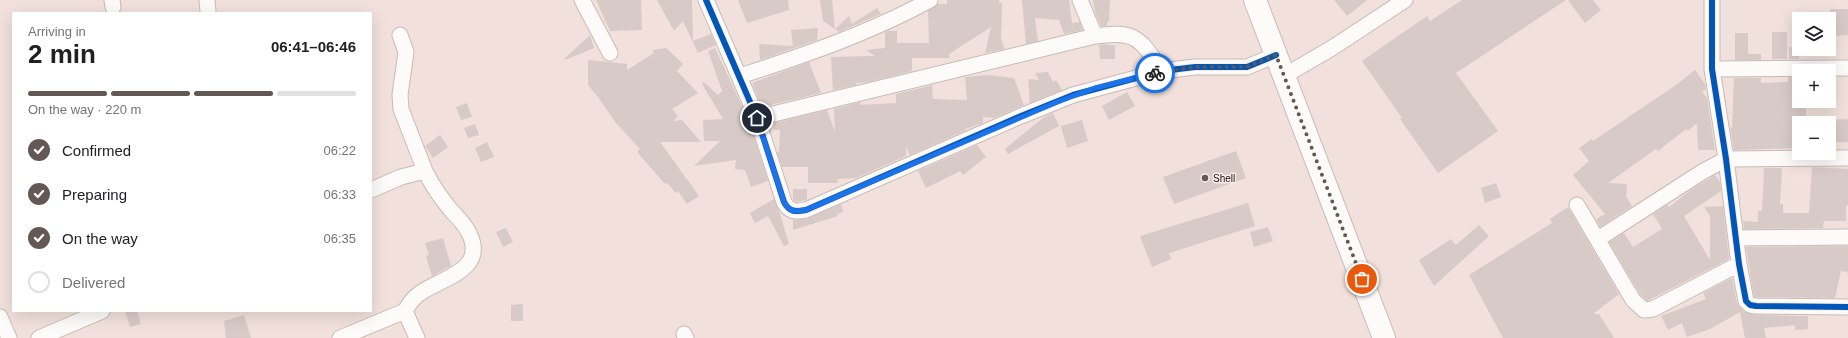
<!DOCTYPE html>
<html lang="en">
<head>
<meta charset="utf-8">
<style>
	body { margin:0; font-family:Helvetica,sans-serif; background:#f2f2f2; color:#202124; height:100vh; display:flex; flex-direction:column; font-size:15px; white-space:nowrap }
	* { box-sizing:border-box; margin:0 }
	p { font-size:13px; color:#757577 }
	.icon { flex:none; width:22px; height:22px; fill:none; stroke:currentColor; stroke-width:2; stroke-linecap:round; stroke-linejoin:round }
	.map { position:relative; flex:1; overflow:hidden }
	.details { position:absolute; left:12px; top:12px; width:360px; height:300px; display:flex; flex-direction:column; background:#fff; border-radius:0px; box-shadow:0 4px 16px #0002 }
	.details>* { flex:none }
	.fabs { position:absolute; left:1792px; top:12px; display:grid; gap:8px }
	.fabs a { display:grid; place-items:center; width:44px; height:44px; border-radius:0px; background:#fff; box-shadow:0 4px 16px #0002; font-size:20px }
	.pin { position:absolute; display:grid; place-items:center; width:34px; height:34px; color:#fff; margin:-17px; border:2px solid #fff; border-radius:50%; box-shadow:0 1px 4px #0007 }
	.courier { position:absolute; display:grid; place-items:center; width:40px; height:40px; margin:-20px; border:3px solid #1a73e8; border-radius:50%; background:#fff; color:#222; box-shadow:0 1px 5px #0007 }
	.summary em { font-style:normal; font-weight:700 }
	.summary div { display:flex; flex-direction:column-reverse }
	.summary { display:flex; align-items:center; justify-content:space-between; height:68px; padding:0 16px }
	h1 { font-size:26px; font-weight:700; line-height:30px }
	.bar { display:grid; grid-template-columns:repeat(4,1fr); gap:6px 4px; align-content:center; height:48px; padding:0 16px }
	.bar i { height:5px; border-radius:3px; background:#e0e0e0 }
	.bar .active { background:#645854 }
	.bar p { grid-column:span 4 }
	ol { padding:0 16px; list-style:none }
	li { display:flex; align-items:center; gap:12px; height:44px }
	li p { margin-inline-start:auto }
	li .icon { padding:4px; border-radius:50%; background:#645854; color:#fff; stroke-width:4 }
	li:last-child { color:#757577 }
	li i { width:22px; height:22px; border:2px solid #e0e0e0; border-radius:50% }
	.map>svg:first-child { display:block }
	.building { fill:#d8cac7 }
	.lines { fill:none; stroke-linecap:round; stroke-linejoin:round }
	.street-casing { stroke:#c8bbb6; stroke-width:17 }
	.primary-casing { stroke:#c8bbb6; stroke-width:24 }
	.street { stroke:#fdfafa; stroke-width:15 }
	.primary { stroke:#fdfafa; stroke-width:22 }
	.cycleway-casing { stroke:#fbeeea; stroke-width:8 }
	.cycleway { stroke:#0057b8; stroke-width:6 }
	.done { stroke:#645854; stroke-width:4; stroke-dasharray:0 7.2 }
	.route { stroke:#1a73e8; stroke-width:5 }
	.poi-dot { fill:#645854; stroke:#fbeeea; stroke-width:1.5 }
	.labels { text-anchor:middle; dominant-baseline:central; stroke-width:3; stroke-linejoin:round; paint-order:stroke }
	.poi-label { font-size:10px; fill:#180e0b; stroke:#fbeeea; text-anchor:start }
</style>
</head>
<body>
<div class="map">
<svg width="1848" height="338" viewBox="0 0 1848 338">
	<rect width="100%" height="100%" fill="#f1e0db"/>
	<path class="building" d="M596,0H641L642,30L610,31Z
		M657,0H692L693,41L711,34L716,45L698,53L683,21L674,31Z
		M738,0H788L789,10L747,23Z
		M820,0H832L835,29L849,16L852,24L877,8L881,14L839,32L823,21Z
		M947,0H999V3H1002L1001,39L1005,49L985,53L991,27L949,54L950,58H912V71L869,82L856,83L857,85L833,90L831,57L875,56L866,50L885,48V32L888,31H897V43H929L928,11L938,4H947Z
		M1022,0H1069L1072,23L1080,22L1083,30L1064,34L1059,20L1035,18L1038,41L1026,44Z
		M1093,0H1110L1109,22H1107V26H1101L1095,12Z
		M1334,0H1367L1347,16Z
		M1462,0H1566L1456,73L1498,131L1438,173L1400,119L1402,118L1362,61L1427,16L1430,21Z
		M1568,0H1593L1601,10L1585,23Z
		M1830,9H1848V35L1831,36Z
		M818,28L817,40L760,60L759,44L793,46L791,30Z
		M1772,32H1787V59H1772Z
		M1735,33H1748V54H1761V60H1735Z
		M590,35L594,48L565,60L564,59Z
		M1107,44V45H1115V59H1100L1099,45Z
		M1789,47L1799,48V59H1789Z
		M666,48L683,64L677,71L698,93L672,109L678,116L673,121L682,120L701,142H660L699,196L687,204L678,191L676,193L666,182L665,184L637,152L640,149L616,123L598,97L588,85V60L627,64V70L654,53L653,50Z
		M715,48L749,121L768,181L751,187L745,170L735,169L736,160L694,166L720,141H704L703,120L723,119L702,84L704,82L718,95L722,91L708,51Z
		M809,62L821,93L762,107L752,83Z
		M1695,70L1705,84L1706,89L1702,92L1707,98L1715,150H1698L1697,123L1688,131L1686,129L1658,151L1656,149L1608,183L1627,184L1626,197L1632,206L1600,227L1596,219L1605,214L1573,175L1589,161L1579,148L1592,139L1593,141L1676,85Z
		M1048,72L1053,82L1056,80L1062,90L1030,103L1028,79L1039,80L1035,73Z
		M989,75L1014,78L1024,105L994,118L983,117V123L965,129L966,130L910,155L906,147V156L856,178L837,179L838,183H808V167H782L777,152H779L780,130H774V123L827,110L835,132L834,109L860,102L861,105L896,103V94L929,86L932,85L933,99L967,100L965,77Z
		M1788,77H1799V101H1806V117L1799,116V148L1734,150L1730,126L1732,129L1734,78H1761V83L1788,82Z
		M1127,92L1135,106L1109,120L1102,106Z
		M467,103L472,117L461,120L456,107Z
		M1053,113L1059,126L1008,154L1005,149L1044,117Z
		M1848,119V142H1829V120Z
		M1082,120L1088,141L1067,148L1061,126Z
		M475,124L479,135L468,138L464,128Z
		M440,135L448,147L433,158L425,146Z
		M487,142L494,157L481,162L475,148Z
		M977,145L986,157L963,175L960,171L926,188L918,171Z
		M1236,151L1246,178L1174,204L1163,177Z
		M1812,167L1848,169V205H1846V221H1824L1823,228L1744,229L1743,221L1758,222V211H1762L1764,168H1782L1780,204H1783V213H1809Z
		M1715,175L1720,182L1721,191L1684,216L1710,260V216L1704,207L1723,206L1729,259L1647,301L1640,294L1609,242L1624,233L1633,247L1662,229L1653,214L1667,205L1669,207L1692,189Z
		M1496,183L1501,197L1485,203L1481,188Z
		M793,189H807V200L795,202L793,199Z
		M774,199L779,211L789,244L784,246L768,216L755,223L750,213Z
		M1248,203L1255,226L1169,253L1171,259L1152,267L1140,236Z
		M841,204L843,212L837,214L838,216L793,230V220L809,218Z
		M1568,207L1619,294L1593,314H1599L1614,338H1503L1469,275L1552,223L1550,219Z
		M1479,225L1489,236L1434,286L1419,260L1451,239L1456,245Z
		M1268,227L1273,241L1254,247L1250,232Z
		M506,228L513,242L503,247L496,232Z
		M443,238L451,266L432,276L426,256L429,255L425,243Z
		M1848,246V272L1841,271L1835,298L1754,297L1746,247Z
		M1732,278L1737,303L1744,312L1756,315L1808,316V329L1795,330V325L1764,328L1766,338H1745L1740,312L1710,329L1687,337L1682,323L1668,330L1661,316L1706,299L1703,293Z
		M523,304V321H511V305Z
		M125,311H137L141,324L130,327Z
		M244,315L251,338H226L224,321Z"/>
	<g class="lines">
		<g class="street-casing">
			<path id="street" d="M112,0L113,7
				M207,0L208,11
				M582,0L610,53
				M706,0L757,118L784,202C789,212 795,212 806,210L1021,116L1073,95L1162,71L1195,67H1247L1276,55
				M1080,0L1095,36
				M1712,0V69L1726,159L1739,264L1746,301L1750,305L1756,306L1848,307
				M400,35L406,52L400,95L401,109L425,171
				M1712,69L1848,68
				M740,76C805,55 870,33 930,0
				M1284,76L1332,48L1405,0
				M757,118L1095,36C1137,30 1140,39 1162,71
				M371,190L401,177L425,171C432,185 440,197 450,209C457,217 465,224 469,233C488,271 440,278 419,294C412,299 409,304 405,311
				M1577,205L1633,300L1644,310L1653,309L1739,264
				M1736,238L1848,237
				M1598,239L1702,172L1726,159L1848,158
				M0,317L9,338
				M684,334L686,338
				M39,338L102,311
				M340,338L405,311L417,338"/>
		</g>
		<g class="primary-casing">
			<path id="primary" d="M1255,0L1384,338"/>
		</g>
		<use href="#street" class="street"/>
		<use href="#primary" class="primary"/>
		<g class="cycleway-casing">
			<path id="cycleway" d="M706,0L757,118L784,202C789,212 795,212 806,210L1021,116L1073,95L1162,71L1195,67H1247L1276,55
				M1712,0V69L1726,159L1739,264L1746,301L1750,305L1756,306L1848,307"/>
		</g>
		<use href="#cycleway" class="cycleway"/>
	</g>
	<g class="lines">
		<path class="done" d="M1155,73L1195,67H1247L1276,55L1362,279"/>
		<path class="route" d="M757,118L784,202L788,208L793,211L806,210L1057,102L1095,88L1155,73"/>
	</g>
	<circle class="poi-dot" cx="1205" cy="178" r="4"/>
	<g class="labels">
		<g class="poi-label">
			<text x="1213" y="178">Shell</text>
		</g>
	</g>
</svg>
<div class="fabs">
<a><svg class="icon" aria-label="layers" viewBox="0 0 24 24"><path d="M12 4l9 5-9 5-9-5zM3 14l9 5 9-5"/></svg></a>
<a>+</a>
<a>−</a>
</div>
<div class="pin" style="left:1362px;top:279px;background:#ea580c"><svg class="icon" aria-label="bag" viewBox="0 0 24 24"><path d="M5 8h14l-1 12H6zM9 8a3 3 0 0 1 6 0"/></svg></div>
<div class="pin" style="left:757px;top:118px;background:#1f2937"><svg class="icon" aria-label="home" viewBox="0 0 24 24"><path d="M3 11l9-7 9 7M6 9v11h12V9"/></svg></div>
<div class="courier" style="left:1155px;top:73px"><svg class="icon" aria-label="bike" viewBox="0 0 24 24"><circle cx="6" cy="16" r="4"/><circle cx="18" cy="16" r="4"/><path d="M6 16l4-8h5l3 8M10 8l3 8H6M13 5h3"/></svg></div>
<section class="details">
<div class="summary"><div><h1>2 min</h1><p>Arriving in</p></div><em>06:41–06:46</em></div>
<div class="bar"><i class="active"></i><i class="active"></i><i class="active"></i><i></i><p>On the way · 220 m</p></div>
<ol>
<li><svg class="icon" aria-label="check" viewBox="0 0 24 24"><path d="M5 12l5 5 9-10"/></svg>Confirmed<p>06:22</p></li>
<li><svg class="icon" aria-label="check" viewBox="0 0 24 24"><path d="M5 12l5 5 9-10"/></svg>Preparing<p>06:33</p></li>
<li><svg class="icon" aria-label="check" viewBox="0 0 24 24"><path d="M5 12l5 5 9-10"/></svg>On the way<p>06:35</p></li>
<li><i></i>Delivered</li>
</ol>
</section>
</div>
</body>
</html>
